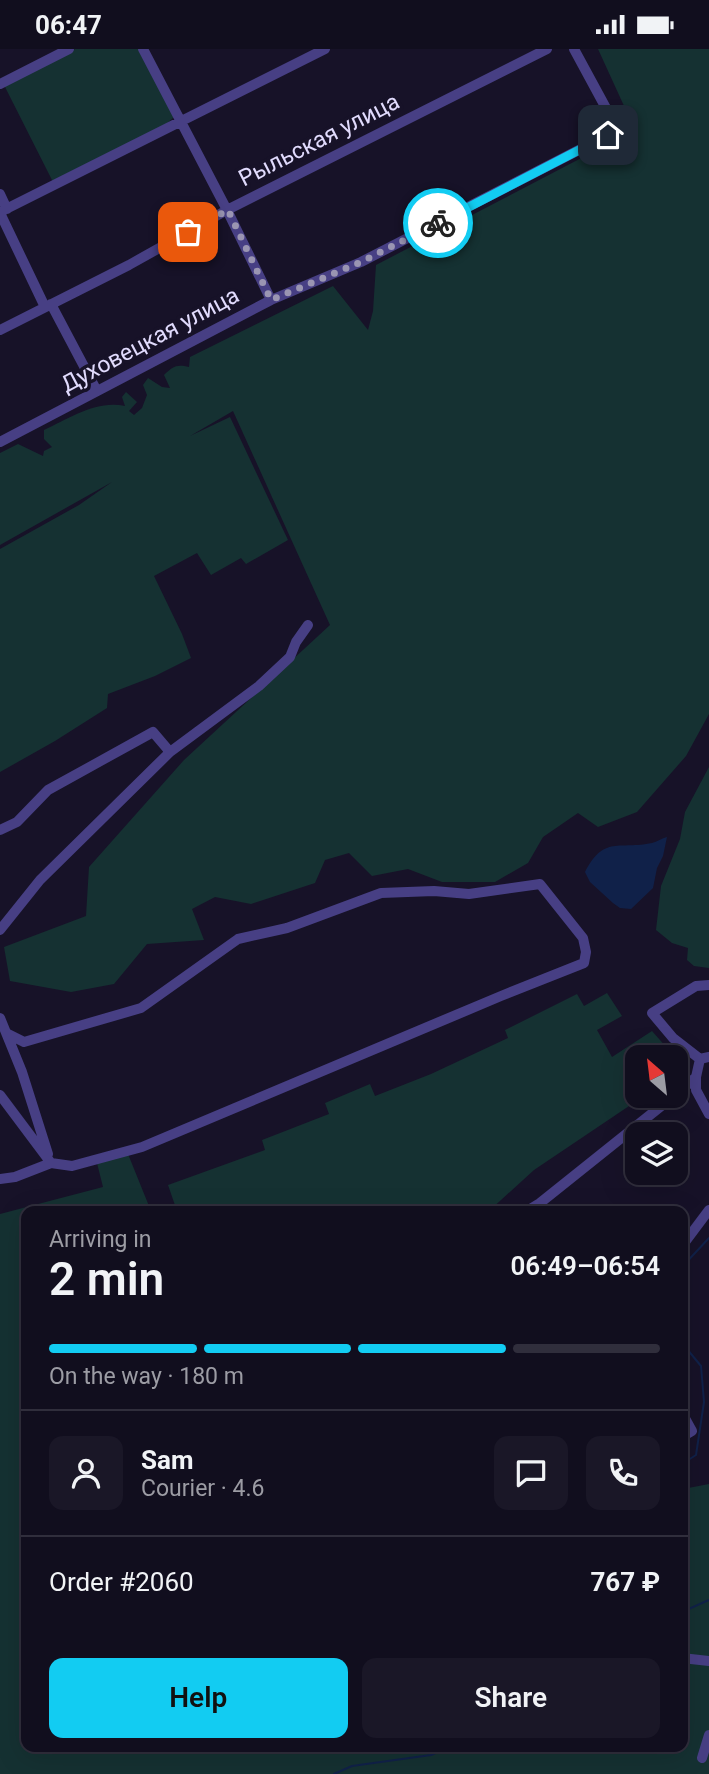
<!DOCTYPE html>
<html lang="en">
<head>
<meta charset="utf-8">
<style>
	body { margin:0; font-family:Roboto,sans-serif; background:#1a1727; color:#f1f3f6; height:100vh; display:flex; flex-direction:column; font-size:26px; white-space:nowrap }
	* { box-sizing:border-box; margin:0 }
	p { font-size:23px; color:#9c9ca4 }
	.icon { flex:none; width:38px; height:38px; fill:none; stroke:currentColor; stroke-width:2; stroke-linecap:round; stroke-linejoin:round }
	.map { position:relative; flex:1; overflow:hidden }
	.details { position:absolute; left:21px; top:1157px; width:667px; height:546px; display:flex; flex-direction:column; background:#110e1e; border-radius:14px; box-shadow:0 7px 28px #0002,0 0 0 2px #302e3c }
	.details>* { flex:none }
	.needle { width:46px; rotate:332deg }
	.tools { position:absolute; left:625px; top:996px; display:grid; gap:14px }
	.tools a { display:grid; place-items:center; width:63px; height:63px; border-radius:14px; background:#110e1e; box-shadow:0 7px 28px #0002,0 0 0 2px #302e3c; font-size:35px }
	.pin { position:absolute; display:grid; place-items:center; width:60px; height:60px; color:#fff; margin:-30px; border-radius:14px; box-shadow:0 4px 10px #0006 }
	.courier { position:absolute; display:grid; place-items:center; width:70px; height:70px; margin:-35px; border:5px solid #12ccf2; border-radius:50%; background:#fff; color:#222; box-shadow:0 2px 9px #0007 }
	.headline em { font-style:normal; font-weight:600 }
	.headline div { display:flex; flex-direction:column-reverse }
	.headline { display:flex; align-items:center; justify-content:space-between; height:119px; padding:0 28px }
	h1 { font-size:46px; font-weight:600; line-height:52px }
	.bar { display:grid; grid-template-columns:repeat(4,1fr); gap:10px 7px; align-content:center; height:84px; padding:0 28px }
	.bar i { height:9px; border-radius:5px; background:#302e3c }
	.bar .selected { background:#12ccf2 }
	.bar p { grid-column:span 4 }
	.line { display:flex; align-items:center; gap:18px; padding:0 28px; border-top:2px solid #302e3c }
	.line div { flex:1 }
	.round { display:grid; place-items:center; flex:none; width:74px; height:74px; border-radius:14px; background:#1a1727 }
	.button { display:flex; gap:14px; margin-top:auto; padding:14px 28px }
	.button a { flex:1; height:80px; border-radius:14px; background:#12ccf2; color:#111; font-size:28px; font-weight:600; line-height:80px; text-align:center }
	.button a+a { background:#1a1727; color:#f1f3f6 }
	.status { display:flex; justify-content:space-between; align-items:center; height:49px; padding:0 35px; background:#110e1e; direction:ltr }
	.status svg { height:19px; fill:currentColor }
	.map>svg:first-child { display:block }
	.green { fill:#153132 }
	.water { fill:#102149 }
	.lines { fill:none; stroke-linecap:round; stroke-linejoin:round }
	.stream { stroke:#102149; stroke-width:2 }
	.minor { stroke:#473f84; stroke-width:10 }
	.done { stroke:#9a95b2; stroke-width:7; stroke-dasharray:0 12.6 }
	.route { stroke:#12ccf2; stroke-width:9 }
	.labels { text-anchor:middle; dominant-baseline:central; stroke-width:7; stroke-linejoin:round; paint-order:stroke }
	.street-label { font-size:23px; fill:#e1dbfd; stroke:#171228 }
</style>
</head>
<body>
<div class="status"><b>06:47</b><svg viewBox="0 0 49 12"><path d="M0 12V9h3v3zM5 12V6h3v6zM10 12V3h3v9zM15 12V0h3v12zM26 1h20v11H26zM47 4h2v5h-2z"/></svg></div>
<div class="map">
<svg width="709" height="1725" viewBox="0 0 709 1725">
	<rect width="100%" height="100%" fill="#171228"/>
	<path class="green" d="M75,0H138L174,68L162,79L53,133L4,36Z
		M598,0H709V665L686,707L637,763L598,778L578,764L543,788L528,814L495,833H442L408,820L372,827L349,804L325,811L315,834L251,855L215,848L192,860L204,891L147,895L114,935L71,943L10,932L4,898L86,867L89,818L184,711L330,576L233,362L190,387L230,368L288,491L246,515L241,509L211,526L197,504L154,527L182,585L191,609L155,627L108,645L107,659L55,692L0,723V500L79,456L112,433L0,496V404L18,395L43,407L44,402L52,398L44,390V381C70,369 96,351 125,357L122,348L126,343L137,353L129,362L134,366L142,359L147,346L143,336L148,329L162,338L170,339L164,326C173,317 177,315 189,318L190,308L333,237L368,281L373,262L376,216L635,81Z
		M709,718V919L694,917L687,911L688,899L672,894L656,881L661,837L680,790L685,763Z
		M607,944L622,967L597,981L612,1008L652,982L675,1008H637V1046L657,1047L642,1059L635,1053L534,1121L489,1162H177L168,1136L265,1101L262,1091L329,1065L325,1054L370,1035L375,1047L431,1025L508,989L505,981L577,945L584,957Z
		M128,1105L151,1162H26V1698H682L683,1440L709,1435V1725H0V1165L103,1138L97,1114Z"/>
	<path class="water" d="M667,788L663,807L657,819L653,839L631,860L620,859L613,854L590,833L585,823C604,786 619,801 652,794C657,793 662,789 667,788Z"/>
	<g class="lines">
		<path class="stream" d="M682,1218L709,1189
			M682,1294L701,1317L704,1353L696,1406L682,1415
			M682,1563L709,1551
			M334,1725L352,1717L431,1706L449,1698"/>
		<path class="minor" d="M143,0L227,161L271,251
			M0,35L69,0
			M0,145L7,160
			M0,163L325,0
			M0,164L45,258
			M51,255L97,342
			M0,281L129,216L227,161L547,0
			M0,393L271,251L361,213L608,86L613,72L574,0
			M0,781L17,773L48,741L153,683L170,703
			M0,881L40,831L170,703L259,637L290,608L296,593L308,576
			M0,969L22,1023L48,1105
			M700,1010L673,989L652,964L696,937L709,936
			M696,1028V1041L709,1065
			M0,1046L51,1114L72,1117L142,1098L501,947L584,914L586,903L583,889L540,835L469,845L434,842L381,844L287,879L238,890L141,959L24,993L8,985
			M676,1046L696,1028L700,1010L709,1008
			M0,1130L15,1128L51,1114
			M527,1162L540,1154L675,1046
			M682,1197L709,1161
			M682,1364L692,1382L682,1388
			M682,1609L709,1612
			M702,1709L709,1686"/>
	</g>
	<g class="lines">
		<path class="done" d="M188,183L228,161L271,251L361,213L438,174"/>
		<path class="route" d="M438,174L608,86"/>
	</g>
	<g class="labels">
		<g class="street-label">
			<text transform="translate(319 91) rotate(-27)">Рыльская улица</text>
			<text transform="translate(150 291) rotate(-28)">Духовецкая улица</text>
		</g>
	</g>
</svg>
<div class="tools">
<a><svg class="needle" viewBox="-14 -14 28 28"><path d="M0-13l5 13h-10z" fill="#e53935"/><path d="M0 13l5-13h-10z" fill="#9c9ca4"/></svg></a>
<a><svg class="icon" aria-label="layers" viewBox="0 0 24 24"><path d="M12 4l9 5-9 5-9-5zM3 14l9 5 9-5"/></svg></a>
</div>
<div class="pin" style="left:188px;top:183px;background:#ea580c"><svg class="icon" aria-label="bag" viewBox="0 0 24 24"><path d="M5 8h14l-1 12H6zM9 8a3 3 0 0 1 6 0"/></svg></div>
<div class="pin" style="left:608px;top:86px;background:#1f2937"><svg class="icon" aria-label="home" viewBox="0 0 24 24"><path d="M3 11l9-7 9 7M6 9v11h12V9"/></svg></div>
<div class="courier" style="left:438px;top:174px"><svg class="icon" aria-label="bike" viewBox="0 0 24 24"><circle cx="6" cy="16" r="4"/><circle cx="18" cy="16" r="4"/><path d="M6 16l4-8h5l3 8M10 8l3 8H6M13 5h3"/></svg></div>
<section class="details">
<div class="headline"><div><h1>2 min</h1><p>Arriving in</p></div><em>06:49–06:54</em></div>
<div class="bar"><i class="selected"></i><i class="selected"></i><i class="selected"></i><i></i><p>On the way · 180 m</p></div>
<div class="line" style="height:126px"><a class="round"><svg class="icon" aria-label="person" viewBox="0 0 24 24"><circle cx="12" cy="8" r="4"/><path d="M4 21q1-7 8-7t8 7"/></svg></a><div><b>Sam</b><p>Courier · 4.6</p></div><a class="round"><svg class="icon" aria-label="chat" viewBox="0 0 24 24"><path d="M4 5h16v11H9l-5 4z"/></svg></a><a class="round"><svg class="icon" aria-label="phone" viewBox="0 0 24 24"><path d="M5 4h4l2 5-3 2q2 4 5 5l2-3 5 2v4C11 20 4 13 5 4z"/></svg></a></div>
<div class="line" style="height:91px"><div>Order #2060</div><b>767 ₽</b></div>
<div class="button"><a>Help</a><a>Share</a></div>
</section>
</div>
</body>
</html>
